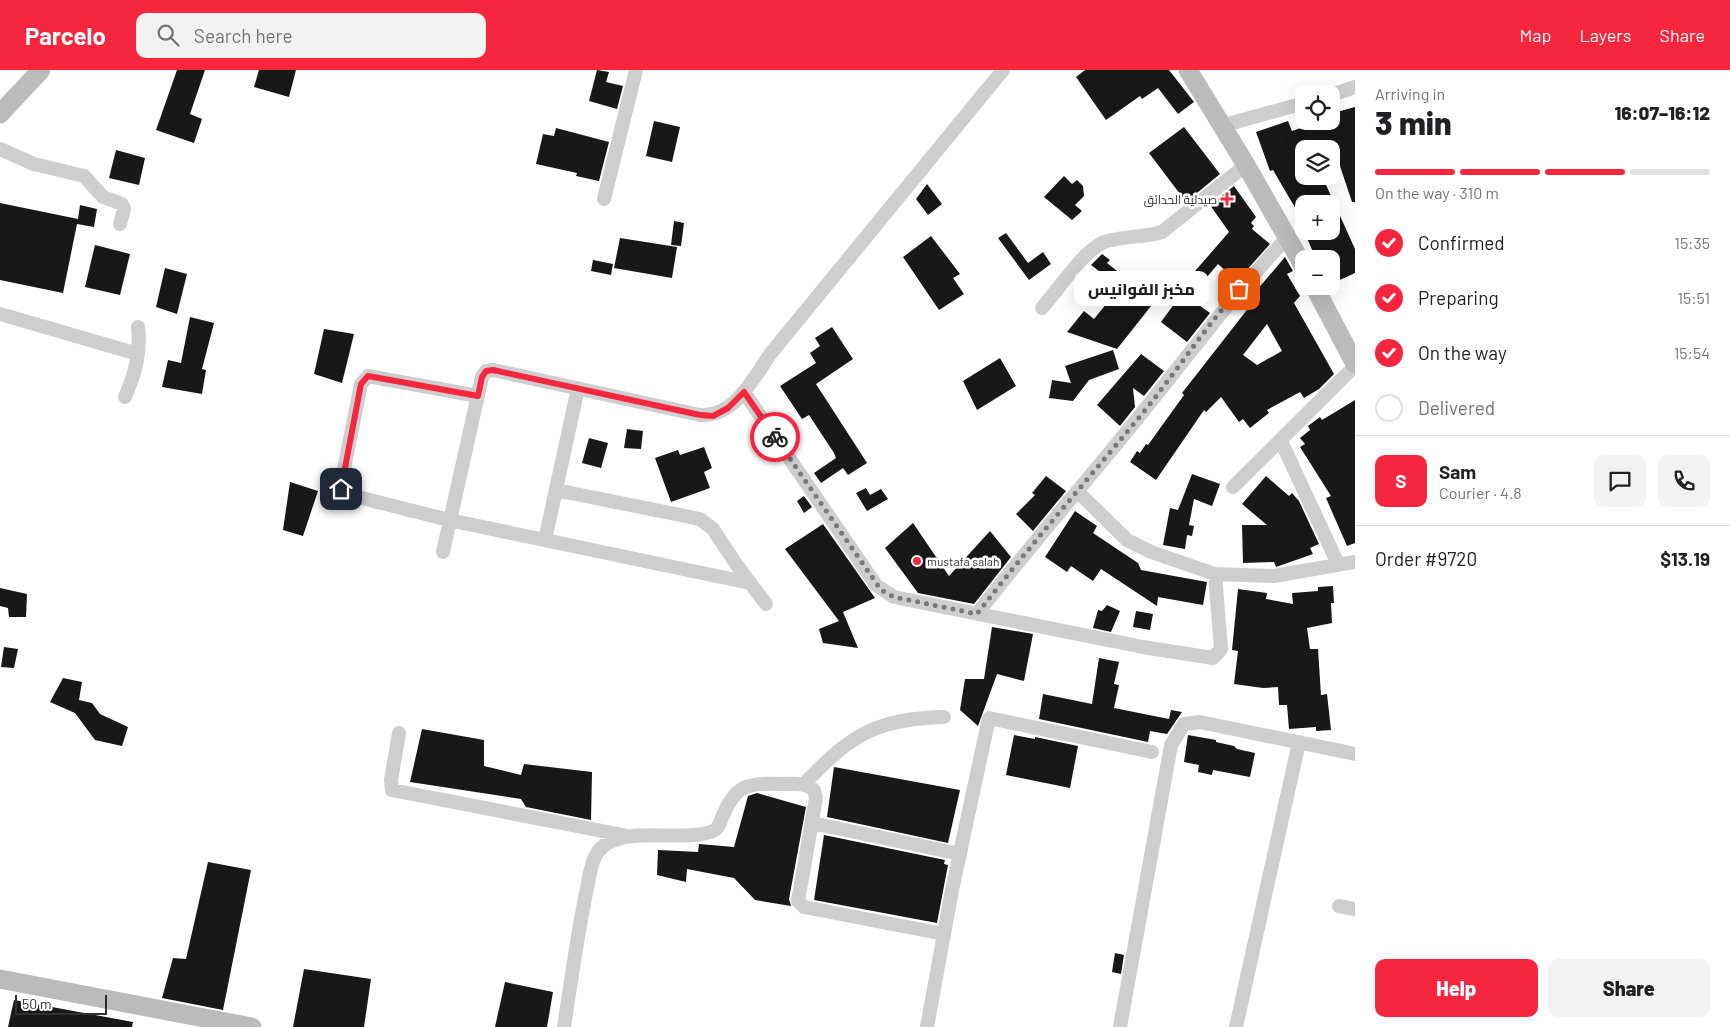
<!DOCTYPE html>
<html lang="en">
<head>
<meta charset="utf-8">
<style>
	body { margin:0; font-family:Barlow,Cairo,sans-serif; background:#f2f2f2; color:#202124; height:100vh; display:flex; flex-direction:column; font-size:19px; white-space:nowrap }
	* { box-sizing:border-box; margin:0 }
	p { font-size:16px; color:#757577 }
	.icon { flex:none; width:28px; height:28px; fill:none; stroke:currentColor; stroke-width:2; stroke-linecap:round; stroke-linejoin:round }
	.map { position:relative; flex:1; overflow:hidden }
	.drawer { display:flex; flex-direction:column; background:#fff; width:375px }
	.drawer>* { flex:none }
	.fabs { position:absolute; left:1295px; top:15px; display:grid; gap:10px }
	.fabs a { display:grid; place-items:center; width:45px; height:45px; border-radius:10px; background:#fff; box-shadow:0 5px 20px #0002; font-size:25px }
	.scale { position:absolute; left:15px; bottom:12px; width:92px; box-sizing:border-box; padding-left:5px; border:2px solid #313131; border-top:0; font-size:14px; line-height:18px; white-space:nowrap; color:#313131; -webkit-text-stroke:4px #fff; paint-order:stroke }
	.pin { position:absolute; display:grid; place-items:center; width:42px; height:42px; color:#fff; margin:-21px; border-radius:10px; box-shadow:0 2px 8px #0006 }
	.courier { position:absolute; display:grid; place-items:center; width:50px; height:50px; margin:-25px; border:4px solid #f6263f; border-radius:50%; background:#fff; color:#222; box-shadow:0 1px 6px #0007 }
	.bubble { position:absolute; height:35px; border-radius:10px; background:#fff; box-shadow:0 5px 20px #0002; font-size:16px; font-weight:800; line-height:35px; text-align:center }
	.overview em { font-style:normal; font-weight:800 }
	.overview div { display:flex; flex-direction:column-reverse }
	.overview { display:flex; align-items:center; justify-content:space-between; height:85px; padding:0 20px }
	h1 { font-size:32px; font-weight:800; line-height:38px }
	.bar { display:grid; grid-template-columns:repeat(4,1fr); gap:8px 5px; align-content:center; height:60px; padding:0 20px }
	.bar i { height:6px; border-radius:4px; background:#e0e0e0 }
	.bar .selected { background:#f6263f }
	.bar p { grid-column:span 4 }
	.line { display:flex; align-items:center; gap:12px; padding:0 20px; border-top:1px solid #e0e0e0 }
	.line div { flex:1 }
	.round { display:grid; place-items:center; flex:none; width:52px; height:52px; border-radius:10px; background:#f2f2f2 }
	ol { padding:0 20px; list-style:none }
	li { display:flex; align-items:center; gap:15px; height:55px }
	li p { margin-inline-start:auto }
	li .icon { padding:5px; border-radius:50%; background:#f6263f; color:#fff; stroke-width:4 }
	li:last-child { color:#757577 }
	li i { width:28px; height:28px; border:2px solid #e0e0e0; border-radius:50% }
	.cta { display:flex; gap:10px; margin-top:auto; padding:10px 20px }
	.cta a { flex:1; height:58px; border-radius:10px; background:#f6263f; color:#fff; font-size:20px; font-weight:800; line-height:58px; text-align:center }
	.cta a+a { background:#f2f2f2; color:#202124 }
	header { display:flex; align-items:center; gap:30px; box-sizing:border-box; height:70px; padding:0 25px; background:#f6263f; color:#fff }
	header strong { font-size:24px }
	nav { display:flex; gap:28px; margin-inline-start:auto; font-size:18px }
	.search { width:350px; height:45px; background:#f2f2f2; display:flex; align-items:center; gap:12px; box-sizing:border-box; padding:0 18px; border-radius:10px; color:#757577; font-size:19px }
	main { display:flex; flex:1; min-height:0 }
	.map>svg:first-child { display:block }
	.building { fill:#181818; fill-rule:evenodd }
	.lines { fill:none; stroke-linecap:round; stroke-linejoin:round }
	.minor { stroke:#cecece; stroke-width:14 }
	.secondary { stroke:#bbb; stroke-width:19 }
	.done { stroke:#797979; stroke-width:5; stroke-dasharray:0 9 }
	.route { stroke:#f6263f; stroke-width:6 }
	.poi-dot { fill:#f6263f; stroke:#fff; stroke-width:2 }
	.labels { text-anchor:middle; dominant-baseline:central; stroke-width:5; stroke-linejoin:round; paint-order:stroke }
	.poi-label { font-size:12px; fill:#313131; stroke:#fff; text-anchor:end }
</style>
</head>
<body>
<header>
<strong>Parcelo</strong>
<div class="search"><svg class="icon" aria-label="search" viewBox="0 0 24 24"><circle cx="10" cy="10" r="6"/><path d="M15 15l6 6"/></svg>Search here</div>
<nav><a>Map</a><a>Layers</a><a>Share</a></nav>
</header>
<main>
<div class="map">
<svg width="1355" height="957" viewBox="0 0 1355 957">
	<rect width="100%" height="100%" fill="#fff"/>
	<path class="building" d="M177,0H205L190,44L202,49L194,73L156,60Z
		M259,0H296L289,27L254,17Z
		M597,0L609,2L606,12L623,16L617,39L589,31Z
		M1085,0H1169L1194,32L1178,44L1158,18L1142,29L1140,26L1106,50L1076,7Z
		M1355,37V132H1352L1332,72L1312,79H1304V106H1322L1355,179V203L1331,214V189H1316L1304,161H1331V134H1304V153L1273,100L1270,101L1256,62L1288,51L1292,61L1321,51H1340L1337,42Z
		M654,51L680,57L672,92L646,86Z
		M1184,57L1220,104L1186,132L1149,83Z
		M556,58L609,72L599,111L576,106L577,103L536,94L543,64L554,66Z
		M116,80L145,88L139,115L109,108Z
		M1064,106L1072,114L1077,110L1083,116L1084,126L1075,135L1082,141L1072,150L1044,127Z
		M927,114L942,134L928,145L916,129Z
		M1234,116L1256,147L1251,153L1254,156L1252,159L1270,174L1237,211L1218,194L1189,228L1210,243L1187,272L1161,252L1180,226L1176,223L1229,162L1210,135Z
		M0,133L78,149L80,135L97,139L94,157L77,154L63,223L0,210Z
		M674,151L684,153L681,176L671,175Z
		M1006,163L1028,193L1043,182L1051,194L1029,210L998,168Z
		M931,166L960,204L953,208L964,224L939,240L903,187Z
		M620,168L677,177L672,208L614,198Z
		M95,175L130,184L120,225L85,217Z
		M1102,184L1110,190L1107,193L1155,231L1117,279L1067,262L1084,241L1094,249L1120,217L1091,195Z
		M1285,187L1293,201L1287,204L1300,226L1294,233L1334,304L1319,319L1304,328L1300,322L1267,340L1269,343L1250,358L1243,349L1239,352L1221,327L1206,342L1204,340L1156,410L1130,392L1137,381L1140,383L1146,374L1148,375L1184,325L1182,323L1250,236L1246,233ZM1267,254L1282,281L1257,295L1243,285Z
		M593,190L613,194L611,205L591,201Z
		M165,198L187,204L177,244L156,237Z
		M190,247L214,253L202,299L206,300L202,324L162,317L168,290L181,293Z
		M832,257L853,289L816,314L867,393L848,405L843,398L821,413L814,403L836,388L834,383L809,345L802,349L780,316L816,293L810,283L820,276L815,268Z
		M324,259L354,264L342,313L314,304Z
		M1113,280L1119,299L1089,310L1073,331L1049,328L1052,310L1071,313L1065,296Z
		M1141,284L1164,301L1144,326L1133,318L1135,337L1120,356L1097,335Z
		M1000,288L1016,316L977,340L963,311Z
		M1355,330V473L1347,476L1326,428L1331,426L1300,377L1305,374L1300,368L1310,360L1308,356L1320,347L1322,350Z
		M627,359L643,361L641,379L624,378Z
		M589,368L608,373L601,398L582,393Z
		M704,377L712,398L704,402L710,418L671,432L655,388L678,380L680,385Z
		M1192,404L1220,414L1212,436L1194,429L1189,455L1194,456L1192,466L1187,465L1185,479L1163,475L1170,438L1178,440Z
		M1046,406L1066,421L1033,461L1016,444L1035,425L1032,423Z
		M1266,406L1289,426L1292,423L1299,431L1319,474L1310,478L1313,484L1276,497L1274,492L1243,493L1242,455H1267L1242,434Z
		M290,412L318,421L303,466L283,460Z
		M866,418L870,425L881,419L888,429L867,441L856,423Z
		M804,426L812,437L804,443L797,431Z
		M1075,441L1097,456L1093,463L1138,493L1141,500L1207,512L1203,535L1158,527L1157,536L1101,499L1093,511L1071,496L1067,502L1045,487Z
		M913,453L949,506L990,461L1011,487L974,534L918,523L885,478Z
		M823,454L875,528L843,542L858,578L823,573L819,559L839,551L785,479Z
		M1333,516L1334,533H1331L1332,553L1307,558L1310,579H1318L1321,625L1327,624L1331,660L1316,661V657L1289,659L1287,635H1279L1278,617L1263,618L1234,614L1238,581L1232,580L1238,519L1267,523L1266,529L1293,534L1292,523L1318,521V517Z
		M0,518L27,524L26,547H9L8,538L0,536Z
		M1107,535L1120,541L1111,562L1093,558L1098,540L1102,541Z
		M1136,541L1153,544L1150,560L1133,557Z
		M992,557L1033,564L1024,611L997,604L978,656L960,640L965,609H984Z
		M4,577L18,579L14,598L1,597Z
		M1099,588L1119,592L1114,614L1119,615L1114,638L1169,649L1171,640L1182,642L1167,664L1150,661L1148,672L1039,649L1043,624L1092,634Z
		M63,608L82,612L79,630L92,633L100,644L128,657L122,676L95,670L75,643L50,632Z
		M422,659L484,670V696L521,705L524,694L592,702L591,750L526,737L521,729L410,712Z
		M1014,665L1035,669V667L1078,676L1070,718L1006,705Z
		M1188,665L1216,670V672L1234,676L1237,679L1255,683L1250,707L1213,700L1212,705L1198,702L1199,695L1184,692Z
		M834,697L960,720L948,773L827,747Z
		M757,723L806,737L789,829L791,836L755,830L734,808L687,799L686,812L657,805L658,780L698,782L699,774L734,777L748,726Z
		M824,765L945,790L944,794L948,795L937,853L814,830Z
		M208,792L251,800L223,940L162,928L173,888L186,889Z
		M1115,883L1124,885L1121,904L1112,902Z
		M304,899L371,909L364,957H293Z
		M505,912L553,922L547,957H495Z
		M14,930L133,952L132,957H8Z"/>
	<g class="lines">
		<path class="minor" d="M1331,25L1355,17
			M1221,56L1304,33
			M0,79L34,94L84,106L103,127L122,134L124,139L120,154
			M604,129L636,0
			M1042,238C1058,220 1081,184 1102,173C1116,166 1144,168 1162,162L1246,95
			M0,244L138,284
			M744,322L876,515L894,527L1143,577L1213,588L1221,579L1215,504
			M478,326L368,306L361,314L341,414L342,423L449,450L750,513
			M125,327C135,304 141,283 138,257
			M1281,371L1338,494
			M1233,417L1355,296
			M556,420L700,449L713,459L736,494L766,534
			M1078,422L1127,470L1151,482L1215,504L1274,506L1355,492
			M545,470L578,318
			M443,482L482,307L486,301L493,300L700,345C735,347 753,309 771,283L1003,0
			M977,544C1031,474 1090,408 1145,339C1192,281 1236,221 1288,167
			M399,663L391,710L392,720L623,765
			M804,714C851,665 875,649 944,647
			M812,753L960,784
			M1339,836L1355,839
			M564,957C571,912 577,867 586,823C589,810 590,794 597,783C618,752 680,774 713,761C718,759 719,755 721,750C736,714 745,713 782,714C793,714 805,712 814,720L816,728L798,831L804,837L944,864
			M927,957L952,820L989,648L1152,682
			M1120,957L1171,675L1184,654L1200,652L1355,684
			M1236,957L1299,672"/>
		<path class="secondary" d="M1188,0L1246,95L1304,197
			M0,44L41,0
			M1314,216L1355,294
			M0,909L252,957"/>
	</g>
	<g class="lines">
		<path class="done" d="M775,367L881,520L894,527L977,544C1031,474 1090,407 1146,339C1178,299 1206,257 1239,219"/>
		<path class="route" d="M341,419L361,314L368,306L478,326L482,307L486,301L493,300L700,345L713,346L728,338L744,322L775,367"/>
	</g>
	<g class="poi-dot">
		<path d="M1224.5 121.5h5v5h5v5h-5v5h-5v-5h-5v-5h5z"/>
		<circle cx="917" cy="491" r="5"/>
	</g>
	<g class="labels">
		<g class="poi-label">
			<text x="1217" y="129">صيدلية الحدائق</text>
			<text x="927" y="491" text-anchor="start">mustafa salah</text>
		</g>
	</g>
</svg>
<div class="fabs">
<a><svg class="icon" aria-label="locate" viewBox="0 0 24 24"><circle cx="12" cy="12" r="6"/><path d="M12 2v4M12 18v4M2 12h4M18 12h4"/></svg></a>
<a><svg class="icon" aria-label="layers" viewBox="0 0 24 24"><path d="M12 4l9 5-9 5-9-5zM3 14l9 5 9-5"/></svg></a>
<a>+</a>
<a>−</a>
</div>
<div class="scale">50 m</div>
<div class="pin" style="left:1239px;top:219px;background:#ea580c"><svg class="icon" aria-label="bag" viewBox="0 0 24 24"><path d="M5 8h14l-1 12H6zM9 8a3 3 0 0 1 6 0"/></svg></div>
<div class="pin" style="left:341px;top:419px;background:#1f2937"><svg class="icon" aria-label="home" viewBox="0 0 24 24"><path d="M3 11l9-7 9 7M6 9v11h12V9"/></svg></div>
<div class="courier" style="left:775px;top:367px"><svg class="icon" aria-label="bike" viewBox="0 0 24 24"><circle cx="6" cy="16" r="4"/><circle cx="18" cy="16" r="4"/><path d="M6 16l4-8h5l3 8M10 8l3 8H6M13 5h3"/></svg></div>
<div class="bubble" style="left:1074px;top:201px;width:135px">مخبز الفوانيس</div>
</div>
<section class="drawer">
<div class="overview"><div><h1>3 min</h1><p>Arriving in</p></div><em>16:07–16:12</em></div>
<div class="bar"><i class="selected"></i><i class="selected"></i><i class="selected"></i><i></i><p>On the way · 310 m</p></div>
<ol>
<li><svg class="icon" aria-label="check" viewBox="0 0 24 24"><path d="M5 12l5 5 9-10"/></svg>Confirmed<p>15:35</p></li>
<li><svg class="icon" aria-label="check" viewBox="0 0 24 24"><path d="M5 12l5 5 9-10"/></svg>Preparing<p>15:51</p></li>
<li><svg class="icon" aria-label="check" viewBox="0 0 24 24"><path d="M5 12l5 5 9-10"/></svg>On the way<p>15:54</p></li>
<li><i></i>Delivered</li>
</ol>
<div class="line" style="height:90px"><b class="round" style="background:#f6263f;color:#fff">S</b><div><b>Sam</b><p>Courier · 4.8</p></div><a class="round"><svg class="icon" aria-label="chat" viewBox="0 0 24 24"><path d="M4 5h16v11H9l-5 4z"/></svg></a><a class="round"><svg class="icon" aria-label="phone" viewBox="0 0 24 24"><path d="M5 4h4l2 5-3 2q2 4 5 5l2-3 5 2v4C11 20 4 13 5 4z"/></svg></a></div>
<div class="line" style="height:65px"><div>Order #9720</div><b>$13.19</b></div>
<div class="cta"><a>Help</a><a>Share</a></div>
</section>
</main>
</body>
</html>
